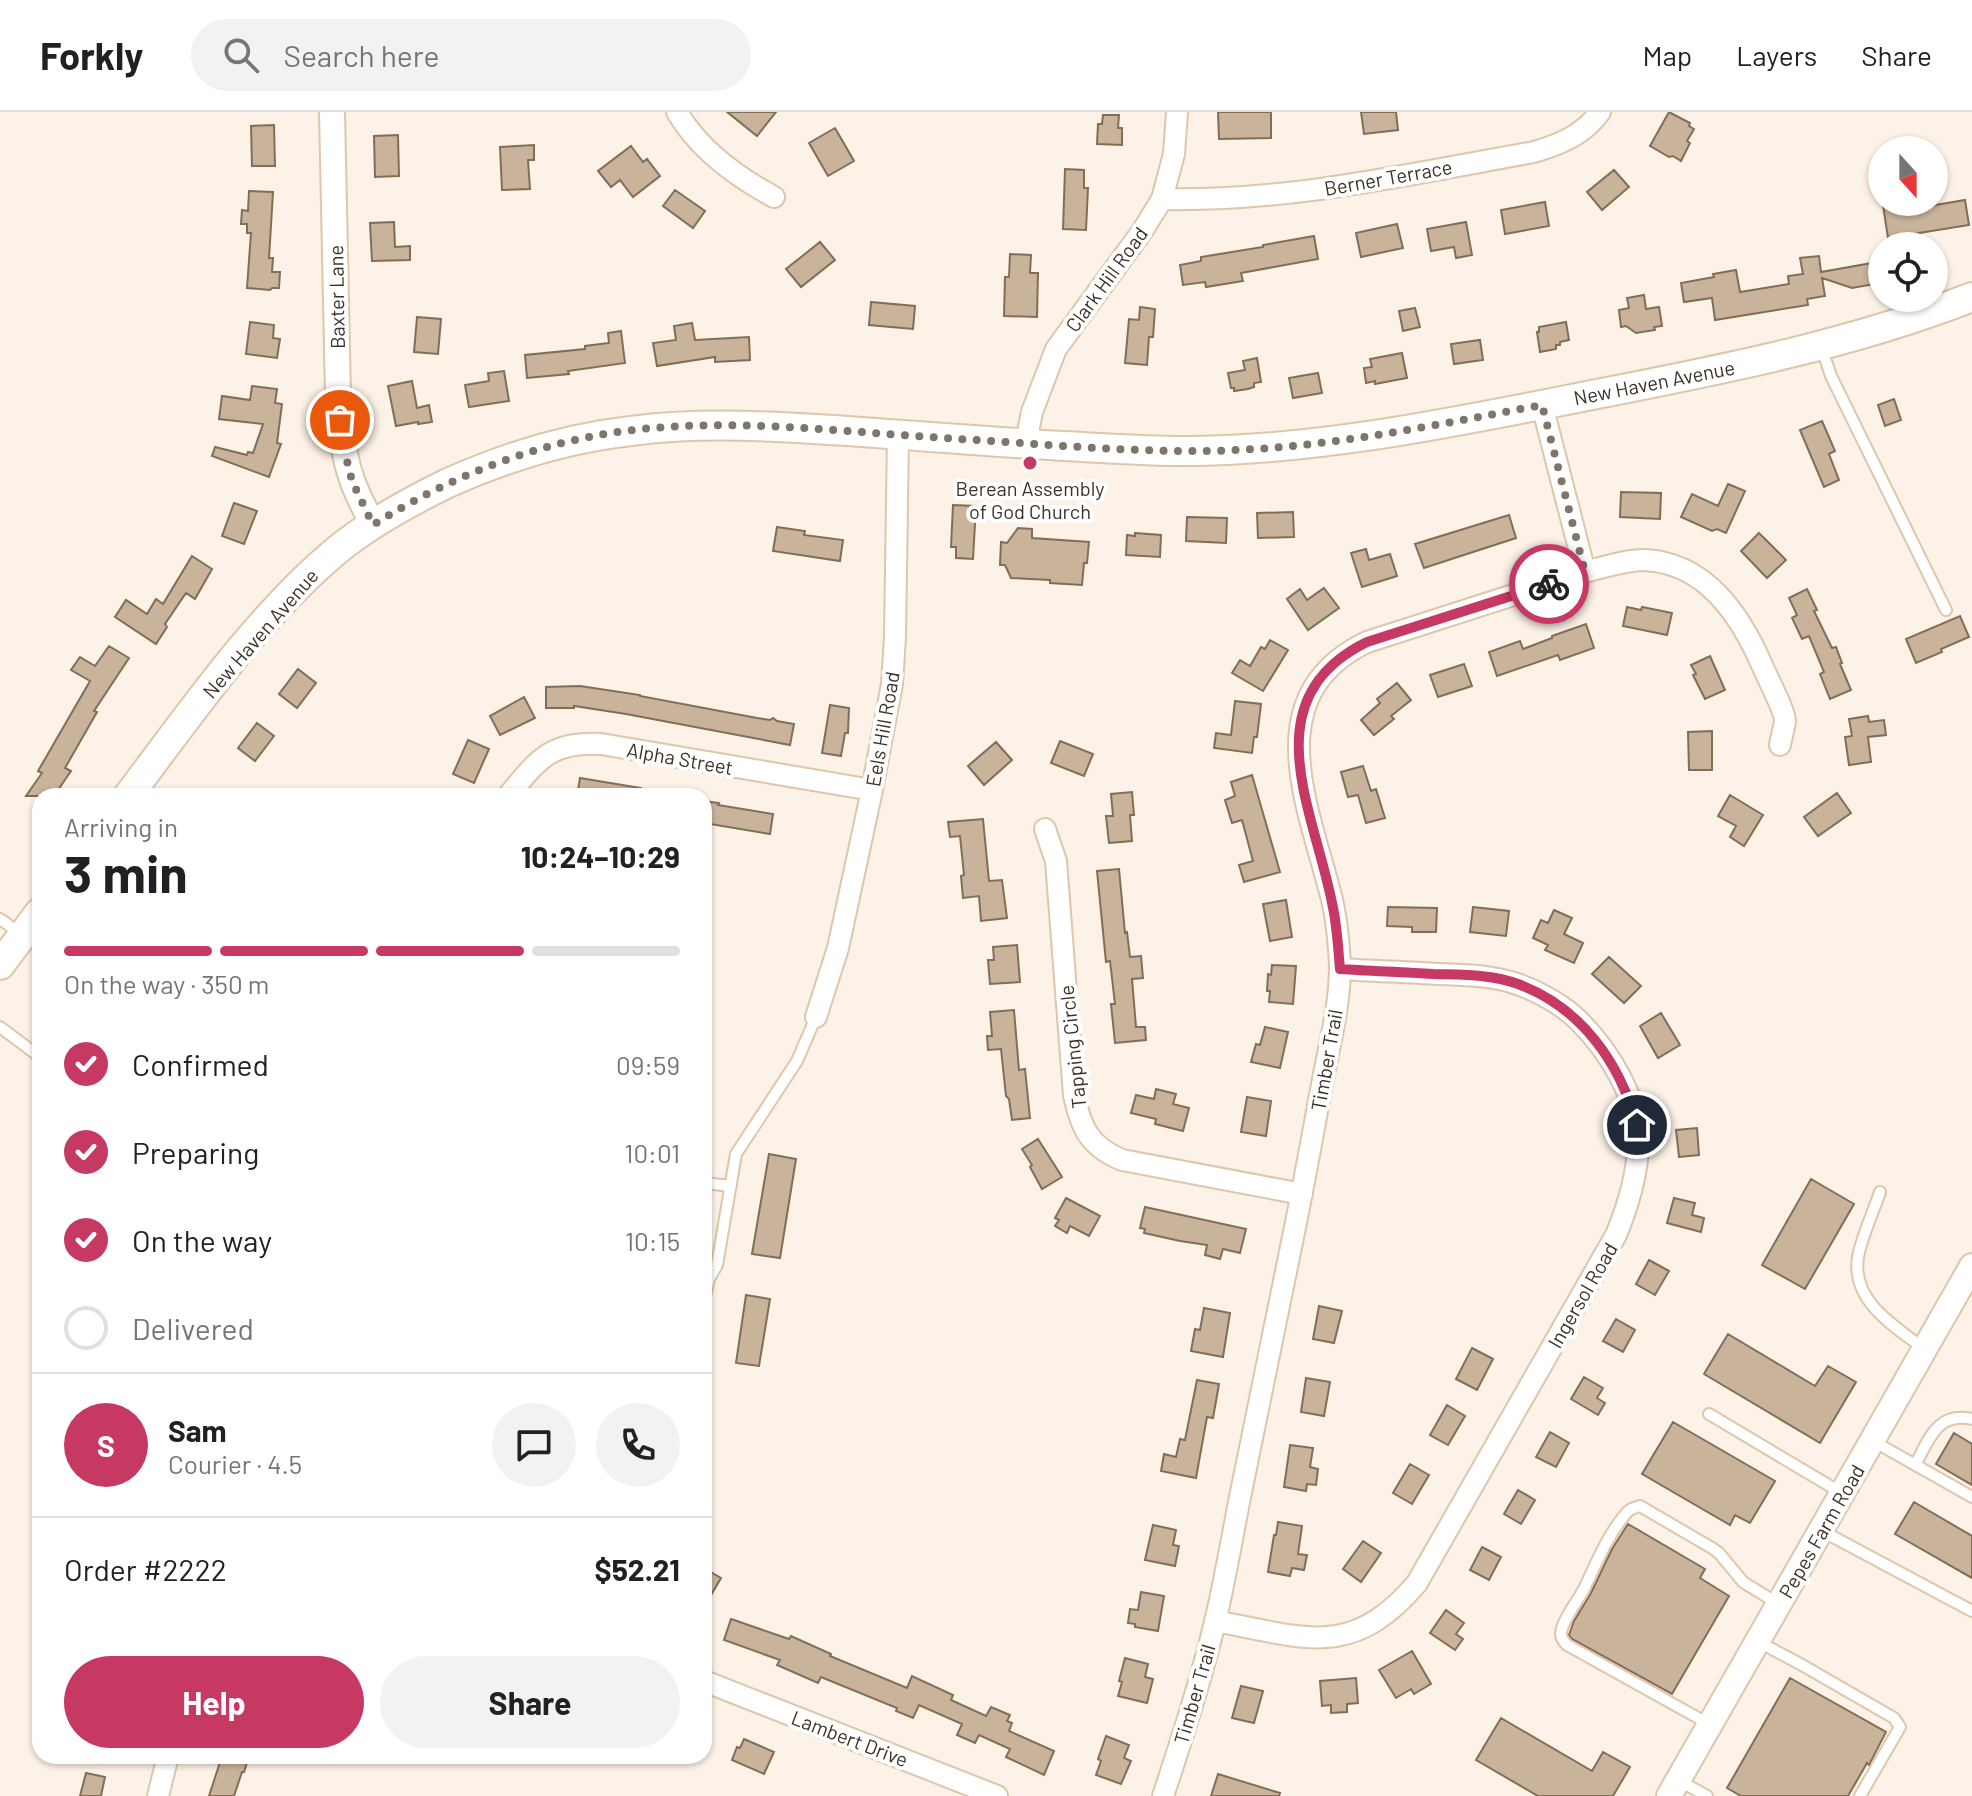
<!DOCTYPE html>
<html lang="en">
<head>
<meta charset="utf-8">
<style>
	body { margin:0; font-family:Barlow,sans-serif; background:#f2f2f2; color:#202124; height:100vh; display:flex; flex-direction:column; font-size:30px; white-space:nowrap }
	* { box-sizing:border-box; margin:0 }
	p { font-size:26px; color:#757577 }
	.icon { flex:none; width:44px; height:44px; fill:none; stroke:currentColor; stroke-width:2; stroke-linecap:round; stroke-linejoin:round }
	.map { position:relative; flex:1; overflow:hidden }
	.panel { position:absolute; left:32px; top:676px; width:680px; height:976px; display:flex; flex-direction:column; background:#fff; border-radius:24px; box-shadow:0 2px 6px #0004 }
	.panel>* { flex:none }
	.needle { width:52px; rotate:159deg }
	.tools { position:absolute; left:1868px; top:24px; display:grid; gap:16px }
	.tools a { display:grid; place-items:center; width:80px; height:80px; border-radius:50%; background:#fff; box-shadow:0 2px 6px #0004; font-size:40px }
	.pin { position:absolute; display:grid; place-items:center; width:68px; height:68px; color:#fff; margin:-34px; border:4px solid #fff; border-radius:50%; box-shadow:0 2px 8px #0007 }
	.courier { position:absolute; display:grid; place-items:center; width:80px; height:80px; margin:-40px; border:6px solid #c73965; border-radius:50%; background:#fff; color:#222; box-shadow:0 2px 10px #0007 }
	.overview em { font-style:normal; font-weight:700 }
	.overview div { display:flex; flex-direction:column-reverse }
	.overview { display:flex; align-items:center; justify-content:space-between; height:136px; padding:0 32px }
	h1 { font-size:52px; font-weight:700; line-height:60px }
	.bar { display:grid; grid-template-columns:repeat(4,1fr); gap:12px 8px; align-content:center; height:96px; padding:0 32px }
	.bar i { height:10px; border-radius:6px; background:#e0e0e0 }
	.bar .on { background:#c73965 }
	.bar p { grid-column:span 4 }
	.line { display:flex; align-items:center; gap:20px; padding:0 32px; border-top:2px solid #e0e0e0 }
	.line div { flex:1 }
	.round { display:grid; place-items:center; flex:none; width:84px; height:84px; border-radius:42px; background:#f2f2f2 }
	ol { padding:0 32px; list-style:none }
	li { display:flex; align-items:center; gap:24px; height:88px }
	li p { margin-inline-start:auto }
	li .icon { padding:8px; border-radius:50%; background:#c73965; color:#fff; stroke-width:4 }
	li:last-child { color:#757577 }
	li i { width:44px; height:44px; border:4px solid #e0e0e0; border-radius:50% }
	.action { display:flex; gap:16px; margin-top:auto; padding:16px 32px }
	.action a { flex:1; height:92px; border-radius:48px; background:#c73965; color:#fff; font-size:32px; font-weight:700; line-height:92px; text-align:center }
	.action a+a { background:#f2f2f2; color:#202124 }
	header { display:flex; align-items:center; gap:48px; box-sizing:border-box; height:112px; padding:0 40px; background:#fff; border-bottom:2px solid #e0e0e0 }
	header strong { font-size:38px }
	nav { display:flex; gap:44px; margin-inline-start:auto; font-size:28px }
	.search { width:560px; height:72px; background:#f2f2f2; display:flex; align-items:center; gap:20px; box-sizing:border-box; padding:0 28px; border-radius:44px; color:#757577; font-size:30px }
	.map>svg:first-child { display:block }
	.building { fill:#c9b39b; stroke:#846d55; stroke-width:2 }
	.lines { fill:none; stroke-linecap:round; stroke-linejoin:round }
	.service-casing { stroke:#dfc6ab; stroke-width:14 }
	.minor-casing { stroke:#dfc6ab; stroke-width:24 }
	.tertiary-casing { stroke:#dfc6ab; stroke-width:28 }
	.secondary-casing { stroke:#dfc6ab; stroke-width:32 }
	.service { stroke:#fff; stroke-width:10 }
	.minor { stroke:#fff; stroke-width:20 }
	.tertiary { stroke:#fff; stroke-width:24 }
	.secondary { stroke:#fff; stroke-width:28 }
	.done { stroke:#7f756b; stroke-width:8; stroke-dasharray:0 14.4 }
	.route { stroke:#c73965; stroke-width:10 }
	.poi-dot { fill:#c73965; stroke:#fff; stroke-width:3 }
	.labels { text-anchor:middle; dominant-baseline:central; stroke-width:8; stroke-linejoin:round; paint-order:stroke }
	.street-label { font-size:20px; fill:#3c3228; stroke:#fff }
	.poi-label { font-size:20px; fill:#3c3228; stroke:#fff }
</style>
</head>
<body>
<header>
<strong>Forkly</strong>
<div class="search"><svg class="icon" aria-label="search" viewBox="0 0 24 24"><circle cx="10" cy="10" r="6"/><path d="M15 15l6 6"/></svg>Search here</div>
<nav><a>Map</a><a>Layers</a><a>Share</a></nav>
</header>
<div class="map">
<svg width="1972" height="1684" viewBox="0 0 1972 1684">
	<rect width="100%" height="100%" fill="#fcf2e7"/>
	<path class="building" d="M727,0H776L757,24Z
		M1218,0H1271V26L1219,27Z
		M1361,0H1396L1398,18L1364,22Z
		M1669,0L1690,11L1689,14L1694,17L1687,29L1690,31L1681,49L1673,44L1669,45L1650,34Z
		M1103,3H1119L1118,16H1122V33L1097,32L1098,12H1102Z
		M274,13L275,54H252L251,14Z
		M835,16L854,49L828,64L809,31Z
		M398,23L399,64L375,65L374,24Z
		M534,33V48H528L530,77L502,78L500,35Z
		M631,34L643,50L647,47L660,64L633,85L620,68L611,75L598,59Z
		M1065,57L1084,58V76H1088L1086,118L1063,117Z
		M1614,58L1629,75L1602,98L1587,80Z
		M675,78L705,99L693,116L663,94Z
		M249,79L273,80L269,146H273L272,160H280L279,176H272L270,178L247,176L251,121H247V112H241L242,98L248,99Z
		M1965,88L1969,113L1888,126L1883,93L1899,91L1900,99Z
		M1545,90L1549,114L1505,122L1501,98Z
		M394,110L395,135L410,134V148L372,149L370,111Z
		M1466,110L1472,143L1456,146L1454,135L1431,139L1427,117Z
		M1397,112L1403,136L1361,145L1356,121Z
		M1314,124L1318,147L1241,161L1243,169L1206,175L1205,170L1183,173L1180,153L1201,149V145L1263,135V133Z
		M820,130L835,148L801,175L786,157Z
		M1010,142L1031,143L1030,161H1038L1037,205L1004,204L1005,165H1009Z
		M1819,144L1821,160L1872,151L1875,172L1852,176L1822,166L1825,184L1807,187L1808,193L1715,208L1712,186L1684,190L1681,171L1714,165L1713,162L1736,158L1740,180L1789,172L1788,164L1803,162L1800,146Z
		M1644,183L1646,197L1659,195L1662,214L1654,215L1655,218L1636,221L1626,214L1621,215L1619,198L1629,196L1627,186Z
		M871,190L915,194L913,217L869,213Z
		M1140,195L1155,197L1153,225H1149L1147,253L1125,251L1129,207L1139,208Z
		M1415,196L1420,215L1403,219L1399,199Z
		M417,205L441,207L438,242L414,240Z
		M250,210L274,213L273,226L280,227L277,246L246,242Z
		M1566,210L1569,228L1560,230V233H1556V237L1540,240L1537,220H1539V215Z
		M692,211L695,228L749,225L750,248L715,250V245L657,254L653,231L676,228L674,214Z
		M621,219L625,251L568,259L569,262L527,266L525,243L585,237V234L609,231L608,221Z
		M1480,228L1483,248L1454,252L1451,232Z
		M1402,241L1407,266L1375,272V269L1366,271L1364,256L1372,255L1370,247Z
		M1257,246L1261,270L1254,271V275L1248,277L1234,279V276H1231L1228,261L1245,258L1243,249Z
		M504,259L509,289L469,295L465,273L489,269L488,261Z
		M1318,261L1322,281L1293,286L1289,266Z
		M412,269L417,296L429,293L432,310L418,312V310L396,314L388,274Z
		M252,274L277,277L275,291L282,292L277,331L281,332L269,365L212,344L215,335L247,343L248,340L253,341L263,312L219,307L222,284L250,288Z
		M1894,287L1901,308L1885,314L1878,293Z
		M1822,309L1835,339L1829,342L1839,368L1824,375L1800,318Z
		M1728,372L1745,379L1726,421L1717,417L1712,419L1681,405L1692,382L1718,394Z
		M1621,380L1661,381L1660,407L1620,405Z
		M234,391L257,399L244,432L222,424Z
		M953,393L976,394L973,447L956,446V435H951Z
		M1293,400L1294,425L1258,426L1257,401Z
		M1509,403L1516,426L1424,456L1415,432Z
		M1187,405L1227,406L1226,431L1186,429Z
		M777,415L805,419L804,423L843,428L840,449L773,439Z
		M1018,416L1032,417V426L1089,430L1087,451H1084L1082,473L1050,471V468L1011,466L1005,453H1000L1001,430L1007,431Z
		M1135,421L1161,423L1160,445L1126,443L1127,423L1135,424Z
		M1759,421L1786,448L1767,466L1741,439Z
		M1366,437L1369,448L1390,442L1397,464L1362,475L1351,441Z
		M192,444L212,457L195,487L186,481L165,512L167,515L156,532L115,505L126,488L147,502L156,487L163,492Z
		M1324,476L1339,496L1308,518L1287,487L1300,477L1307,488Z
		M1807,477L1817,498L1814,499L1832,536L1836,535L1842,551L1840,552L1851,578L1830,587L1820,562L1824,560L1809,524L1802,527L1792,506L1797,503L1789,486Z
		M1627,495L1641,498L1642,495L1672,501L1667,523L1623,514Z
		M1960,504L1969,525L1941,537L1942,540L1916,551L1906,527Z
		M1586,512L1594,536L1560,548L1558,543L1497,564L1489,540L1520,529L1523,537L1552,526V524Z
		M1270,528L1288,538L1263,579L1232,561L1240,548L1250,554L1261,535L1265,537Z
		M109,534L129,546L94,599L97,600L65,656L71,659L54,684H26L42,661L38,659L90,569L71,558L80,545L95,554Z
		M1710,544L1725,578L1705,587L1693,563L1696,562L1691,553Z
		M1464,552L1472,574L1438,585L1430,563Z
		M298,557L316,571L297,596L279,582Z
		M1397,571L1411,588L1391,604L1394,607L1374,623L1361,608L1380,591L1377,587Z
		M580,574L640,583V584L757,606L770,608L773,606L777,609L794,612L790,633L626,602L574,594V596H546V575Z
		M524,585L535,606L500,623L490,604Z
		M1235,589L1261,592L1257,625H1254L1252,641L1214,636L1216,621L1231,623Z
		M830,593L849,596L848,621H845L841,644L822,641Z
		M1868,604L1869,610L1884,608L1886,623L1868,625L1871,650L1849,653L1845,625L1852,624L1849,607Z
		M257,611L274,624L255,649L238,636Z
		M1712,619V658H1689L1688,620Z
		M468,628L489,637L474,671L453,662Z
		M1060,629L1093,642L1084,664L1051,651Z
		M996,630L1012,648L984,673L968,654Z
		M1363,654L1371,679L1376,677L1385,706L1366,711L1358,683L1348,685L1341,660Z
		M1252,663L1280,760L1244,770L1239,753L1253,749L1242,708L1232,711L1225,688L1235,684L1231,670Z
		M580,666L641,676V684H577Z
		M1132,680L1134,703H1130L1132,729L1109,731L1106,704H1113L1111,682Z
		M1837,681L1851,701L1818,724L1804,705Z
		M1730,683L1763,703L1744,734L1730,725L1736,714L1718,704Z
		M704,689L719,691L718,693L773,702L770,722L704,711Z
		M983,707L989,769L1002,768L1007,806L981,809L979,784L963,786L961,764L964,763L960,724L950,725L948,710Z
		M1119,757L1125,821L1127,820L1130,845L1141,844L1143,866L1132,867L1136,915H1145L1146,928L1115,931L1111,892H1115L1110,849L1106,850L1097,759Z
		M1286,788L1292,825L1270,829L1263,792Z
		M1388,795L1437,796L1436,820H1412V815L1387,814Z
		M1473,795L1509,799L1506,824L1470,820Z
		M1554,798L1572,806L1564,822L1583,831L1574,851L1545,838L1548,833L1533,826L1541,808L1548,811Z
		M1017,833L1020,870L990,872L988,848H994L993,835Z
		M1609,845L1641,874L1624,891L1592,862Z
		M1272,853L1296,854L1293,892L1269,890L1270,879H1267L1268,862L1271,863Z
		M1014,898L1019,958L1025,957L1030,1006L1012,1008L1009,987L1006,984L1001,937L988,938L987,924H992L990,900Z
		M1661,901L1680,933L1658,946L1640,914Z
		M1265,915L1288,920L1280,956L1251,950L1256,932L1260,933Z
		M1156,977L1176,982L1173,992L1189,996L1183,1019L1155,1012L1156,1007L1131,1001L1136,983L1154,987Z
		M1247,985L1271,989L1266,1024L1241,1020Z
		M1697,1016L1699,1043L1679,1045L1676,1018Z
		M1038,1027L1062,1065L1042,1077L1030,1055L1032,1053L1022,1037Z
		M769,1042L796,1047L780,1146L752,1142Z
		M1811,1067L1854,1092L1805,1177L1762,1153Z
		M1066,1086L1100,1104L1089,1124L1070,1114L1067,1121L1055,1114L1059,1108L1055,1106Z
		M1674,1086L1695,1091L1692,1103L1704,1106L1701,1120L1667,1111Z
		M1145,1095L1246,1117L1240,1141L1223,1137L1220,1147L1205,1143L1207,1133L1180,1129L1144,1121L1145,1117L1140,1116Z
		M1649,1148L1669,1159L1655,1183L1636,1172Z
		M746,1183L770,1187L759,1254L736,1251Z
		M1319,1194L1342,1199L1334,1231L1313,1227Z
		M1204,1196L1230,1201L1223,1245L1191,1239L1195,1217L1200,1218Z
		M1616,1207L1635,1218L1623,1240L1603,1229Z
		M1728,1222L1815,1274L1828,1254L1856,1270L1820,1331L1704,1262Z
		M1472,1236L1493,1247L1477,1278L1456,1267Z
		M1584,1265L1603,1276L1597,1286L1605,1291L1598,1303L1571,1287Z
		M1306,1266L1330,1270L1324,1304L1301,1300Z
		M1197,1268L1219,1272L1213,1306L1207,1305L1196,1366L1161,1359L1164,1342L1176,1345L1180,1327L1185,1328Z
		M1447,1293L1465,1304L1448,1333L1430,1323Z
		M1673,1310L1775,1369L1750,1411L1735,1403L1730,1413L1642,1362Z
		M1550,1320L1569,1331L1556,1355L1536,1345Z
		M1954,1321L1972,1332V1373L1936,1352Z
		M1290,1333L1313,1336L1310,1355L1318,1357L1316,1373L1307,1372L1306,1379L1284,1375Z
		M1410,1352L1429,1363L1412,1392L1393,1381Z
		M1518,1378L1535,1388L1521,1412L1504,1402Z
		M1914,1390L1972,1424V1466L1895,1422Z
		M1278,1410L1302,1414L1298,1442L1307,1443L1304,1458L1292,1456L1290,1464L1268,1460L1274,1423H1276Z
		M1628,1412L1705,1457L1700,1466L1729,1484L1672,1582L1572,1527L1569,1523L1574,1509L1591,1481L1612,1437Z
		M1153,1413L1176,1418L1173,1433L1179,1434L1175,1454L1145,1448Z
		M1363,1429L1381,1441L1361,1470L1343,1457Z
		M1482,1435L1501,1445L1489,1468L1470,1458Z
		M704,1456L721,1466L704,1495Z
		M1141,1480L1164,1484L1158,1519L1135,1515V1512L1128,1511L1130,1497L1138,1498Z
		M1446,1498L1464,1511L1456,1522L1463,1527L1455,1538L1430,1521Z
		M731,1507L789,1527L791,1524L831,1542L830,1544L907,1576L912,1564L953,1583L951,1588L986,1604L991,1595L1010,1603L1007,1609L1012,1611L1009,1619L1054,1639L1044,1663L1006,1645L1010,1637L979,1623L975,1631L957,1623L962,1612L919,1593L913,1606L896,1599L897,1596L821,1565L818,1571L777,1553L780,1548L724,1528Z
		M1412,1539L1431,1572L1414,1582L1411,1577L1396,1586L1379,1558Z
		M1125,1546L1148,1552L1145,1565L1153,1567L1147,1591L1118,1584L1122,1570L1119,1569Z
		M1356,1566L1358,1591L1347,1592V1600L1331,1601V1593L1322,1594L1320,1569Z
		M1790,1566L1886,1620L1869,1653L1867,1651L1848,1684H1741L1727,1676Z
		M1241,1574L1263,1579L1254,1611L1232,1606Z
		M1501,1606L1592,1659L1603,1640L1630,1655L1613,1684H1538L1476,1648Z
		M1106,1624L1129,1633L1124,1646L1131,1649L1121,1672L1096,1663L1101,1649L1098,1647Z
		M744,1627L774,1640L764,1662L732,1648L737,1635L740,1636Z
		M222,1644H249L244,1660H242L234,1684H209Z
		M86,1661L105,1665L101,1684H80Z
		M1218,1662L1280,1681L1279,1684H1211Z"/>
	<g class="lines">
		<g class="service-casing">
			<path id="service" d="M1821,234L1831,264L1946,498
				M0,807L21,822
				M0,915L40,945
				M704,1071L731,1074
				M1880,1080C1874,1098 1861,1127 1858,1145C1851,1189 1893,1213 1923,1236
				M704,1189L709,1167L717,1153L736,1042L797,949L816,905
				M1709,1302L1840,1380
				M1873,1329L1972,1385
				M1915,1353C1929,1328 1937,1299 1972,1307
				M1822,1419L1972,1499
				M1759,1530L1802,1553L1894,1606L1900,1615L1860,1684
				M1709,1612L1567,1533C1564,1530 1561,1527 1561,1522C1561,1510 1578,1488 1584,1477C1596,1452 1606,1426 1624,1404C1628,1398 1632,1396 1640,1394L1712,1436L1719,1441L1743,1470L1777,1491
				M1678,1668L1707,1684"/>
		</g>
		<g class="minor-casing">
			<path id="minor" d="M677,0C699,38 737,65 774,85
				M1162,87C1287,90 1411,62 1534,40C1561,32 1583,23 1600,0
				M1542,293L1585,460
				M1026,331L1032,300L1056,237L1143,118L1162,87L1174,42L1177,0
				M508,684C538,648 550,629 601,632L872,678
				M1045,717L1056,749L1074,983C1081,1016 1089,1034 1122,1048L1302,1082
				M816,905L838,836L872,678L892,572L895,525L898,323
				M1215,1509C1303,1525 1351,1549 1417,1471L1616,1123C1628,1094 1637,1065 1638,1034C1640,989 1610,940 1579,909C1563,893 1538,879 1517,872C1491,863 1464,863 1438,862C1405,860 1372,859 1340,857
				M704,1569L997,1684
				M158,1684L168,1644
				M1163,1684C1182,1627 1201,1569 1215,1510C1225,1468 1232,1426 1240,1385C1257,1302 1274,1218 1291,1135C1303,1078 1313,1020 1324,962C1331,927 1340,890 1340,854C1339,833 1337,809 1332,788C1310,697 1255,584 1367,530L1585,460C1604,455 1625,448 1645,448C1706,451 1740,503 1762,553C1767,565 1785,599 1785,609C1784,617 1781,626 1780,633"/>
		</g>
		<g class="tertiary-casing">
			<path id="tertiary" d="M332,0L338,284C341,315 343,349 356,378C361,390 367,401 373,413
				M1669,1684L1972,1154"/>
		</g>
		<g class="secondary-casing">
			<path id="secondary" d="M128,684C190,602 257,505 336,439C370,411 409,390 448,371C506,345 568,326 631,319C707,309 786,315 862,320C929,325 996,330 1063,334C1107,336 1150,340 1194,339C1326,337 1454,310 1582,285C1714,259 1847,234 1972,185
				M0,853L40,800"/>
		</g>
		<use href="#service" class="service"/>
		<use href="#minor" class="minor"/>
		<use href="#tertiary" class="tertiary"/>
		<use href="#secondary" class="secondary"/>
	</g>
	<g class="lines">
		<path class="done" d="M340,308L346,345L352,369L373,413C436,373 506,343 579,327C679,305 785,314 886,322C941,326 995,329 1049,333C1096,336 1142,339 1188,339C1308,340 1425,315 1542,293L1585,460L1549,472"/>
		<path class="route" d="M1549,472L1367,530C1251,587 1314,698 1332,791C1337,812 1338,835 1340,857C1371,859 1402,860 1433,862C1461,863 1491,862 1518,872C1581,895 1620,951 1637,1013"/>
	</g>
	<circle class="poi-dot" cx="1030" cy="351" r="8"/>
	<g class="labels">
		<g class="street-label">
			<text transform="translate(1388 65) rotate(-10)">Berner Terrace</text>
			<text transform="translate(1106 167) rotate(-54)">Clark Hill Road</text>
			<text transform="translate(336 185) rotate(-91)">Baxter Lane</text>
			<text transform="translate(1654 270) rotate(-11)">New Haven Avenue</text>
			<text transform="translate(260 521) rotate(-49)">New Haven Avenue</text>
			<text transform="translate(882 617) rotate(-80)">Eels Hill Road</text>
			<text transform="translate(680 646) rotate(10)">Alpha Street</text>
			<text transform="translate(1072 935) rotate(-96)">Tapping Circle</text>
			<text transform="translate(1326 948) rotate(-80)">Timber Trail</text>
			<text transform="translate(1582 1183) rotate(-60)">Ingersol Road</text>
			<text transform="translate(1821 1419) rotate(-60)">Pepes Farm Road</text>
			<text transform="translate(1194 1582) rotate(-74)">Timber Trail</text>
			<text transform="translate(850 1626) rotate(21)">Lambert Drive</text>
		</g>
		<g class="poi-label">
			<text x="1030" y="376">Berean Assembly<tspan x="1030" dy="23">of God Church</tspan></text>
		</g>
	</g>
</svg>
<div class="tools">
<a><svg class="needle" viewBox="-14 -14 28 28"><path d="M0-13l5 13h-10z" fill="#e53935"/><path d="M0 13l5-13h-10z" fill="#757577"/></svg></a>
<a><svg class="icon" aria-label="locate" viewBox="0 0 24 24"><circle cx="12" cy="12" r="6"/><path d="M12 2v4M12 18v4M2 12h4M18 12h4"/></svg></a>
</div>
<div class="pin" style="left:340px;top:308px;background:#ea580c"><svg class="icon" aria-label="bag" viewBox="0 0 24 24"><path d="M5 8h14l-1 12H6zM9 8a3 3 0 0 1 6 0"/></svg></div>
<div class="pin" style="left:1637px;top:1013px;background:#1f2937"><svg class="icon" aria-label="home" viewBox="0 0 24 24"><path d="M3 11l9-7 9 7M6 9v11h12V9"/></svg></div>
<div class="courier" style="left:1549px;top:472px"><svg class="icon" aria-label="bike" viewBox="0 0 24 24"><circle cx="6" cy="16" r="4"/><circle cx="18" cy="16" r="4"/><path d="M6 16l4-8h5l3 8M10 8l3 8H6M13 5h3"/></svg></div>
<section class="panel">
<div class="overview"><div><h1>3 min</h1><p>Arriving in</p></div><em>10:24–10:29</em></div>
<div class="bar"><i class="on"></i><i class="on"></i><i class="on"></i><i></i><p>On the way · 350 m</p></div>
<ol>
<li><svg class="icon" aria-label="check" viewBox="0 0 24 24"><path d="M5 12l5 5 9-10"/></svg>Confirmed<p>09:59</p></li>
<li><svg class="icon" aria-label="check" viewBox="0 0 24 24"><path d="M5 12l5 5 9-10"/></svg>Preparing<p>10:01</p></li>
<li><svg class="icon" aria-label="check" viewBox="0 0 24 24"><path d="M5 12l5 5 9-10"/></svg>On the way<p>10:15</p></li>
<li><i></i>Delivered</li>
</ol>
<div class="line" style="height:144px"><b class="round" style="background:#c73965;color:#fff">S</b><div><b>Sam</b><p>Courier · 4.5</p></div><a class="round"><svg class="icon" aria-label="chat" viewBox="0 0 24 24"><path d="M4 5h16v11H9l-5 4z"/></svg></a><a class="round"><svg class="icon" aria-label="phone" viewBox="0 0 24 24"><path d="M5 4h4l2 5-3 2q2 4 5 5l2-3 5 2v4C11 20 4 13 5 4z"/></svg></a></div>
<div class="line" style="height:104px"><div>Order #2222</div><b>$52.21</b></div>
<div class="action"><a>Help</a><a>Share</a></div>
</section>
</div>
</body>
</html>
